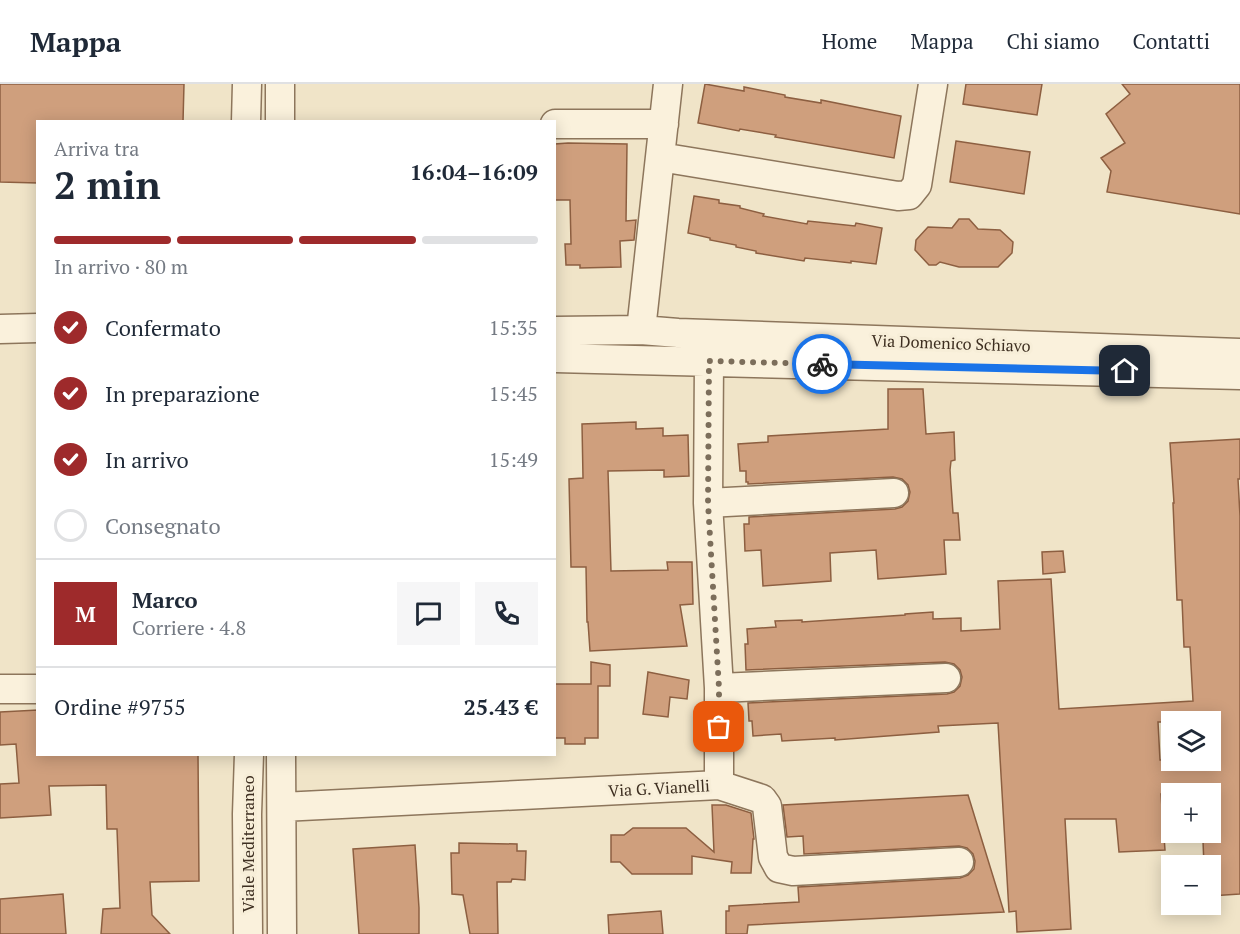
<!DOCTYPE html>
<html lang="it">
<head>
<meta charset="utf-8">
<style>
	body { margin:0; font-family:"PT Serif",serif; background:#f6f6f7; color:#1f2937; height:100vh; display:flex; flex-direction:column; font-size:22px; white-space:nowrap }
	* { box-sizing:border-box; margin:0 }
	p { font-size:20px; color:#747a83 }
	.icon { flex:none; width:33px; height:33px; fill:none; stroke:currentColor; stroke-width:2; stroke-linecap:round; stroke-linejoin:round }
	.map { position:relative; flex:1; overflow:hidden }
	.details { position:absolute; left:36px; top:36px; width:520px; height:636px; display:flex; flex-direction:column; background:#fff; border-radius:0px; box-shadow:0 3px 15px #0003 }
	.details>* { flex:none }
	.buttons { position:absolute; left:1161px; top:627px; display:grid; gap:12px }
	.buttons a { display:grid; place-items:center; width:60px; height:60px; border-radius:0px; background:#fff; box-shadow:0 3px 15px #0003; font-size:30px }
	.pin { position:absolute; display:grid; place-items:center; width:51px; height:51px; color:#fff; margin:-26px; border-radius:12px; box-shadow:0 3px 9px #0006 }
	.courier { position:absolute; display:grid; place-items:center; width:60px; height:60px; margin:-30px; border:4px solid #1a73e8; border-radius:50%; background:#fff; color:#222; box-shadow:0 2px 8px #0007 }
	.head em { font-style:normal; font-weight:600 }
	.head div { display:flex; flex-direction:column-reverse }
	.head { display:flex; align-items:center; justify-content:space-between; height:102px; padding:0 18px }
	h1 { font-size:39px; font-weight:600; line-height:45px }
	.bar { display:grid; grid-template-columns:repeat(4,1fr); gap:9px 6px; align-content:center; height:72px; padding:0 18px }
	.bar i { height:8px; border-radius:4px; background:#e0e1e3 }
	.bar .on { background:#9e2a2b }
	.bar p { grid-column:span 4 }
	.line { display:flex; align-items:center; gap:15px; padding:0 18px; border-top:2px solid #e0e1e3 }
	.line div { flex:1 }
	.round { display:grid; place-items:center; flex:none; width:63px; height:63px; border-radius:0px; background:#f6f6f7 }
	ol { padding:0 18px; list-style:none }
	li { display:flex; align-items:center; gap:18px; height:66px }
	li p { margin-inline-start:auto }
	li .icon { padding:6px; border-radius:50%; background:#9e2a2b; color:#fff; stroke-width:4 }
	li:last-child { color:#747a83 }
	li i { width:33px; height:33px; border:3px solid #e0e1e3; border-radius:50% }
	header { display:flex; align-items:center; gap:36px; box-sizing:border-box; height:84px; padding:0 30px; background:#fff; border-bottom:2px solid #e0e1e3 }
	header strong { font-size:28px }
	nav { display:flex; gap:33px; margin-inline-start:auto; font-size:21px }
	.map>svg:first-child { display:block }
	.building { fill:#cf9f7d; stroke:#8d5f41; stroke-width:1.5; fill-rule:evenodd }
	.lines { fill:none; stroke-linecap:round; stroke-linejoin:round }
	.minor-casing { stroke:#8d765c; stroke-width:31 }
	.minor { stroke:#faf1dc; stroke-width:28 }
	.done { stroke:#7c6e5b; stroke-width:6; stroke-dasharray:0 10.8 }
	.route { stroke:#1a73e8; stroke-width:8 }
	.labels { text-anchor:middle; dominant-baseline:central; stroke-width:6; stroke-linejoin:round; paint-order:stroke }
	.street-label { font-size:16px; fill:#3d2e20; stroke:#f7eed8 }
</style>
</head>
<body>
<header>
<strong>Mappa</strong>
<nav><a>Home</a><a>Mappa</a><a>Chi siamo</a><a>Contatti</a></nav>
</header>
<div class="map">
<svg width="1240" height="850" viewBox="0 0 1240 850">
	<rect width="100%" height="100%" fill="#f0e4c8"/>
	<path class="building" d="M0,0H184L183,38H38V99L0,98Z
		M705,0L744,7V3L785,11V13L821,19V16L901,32L894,74L775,53L776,51L740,45L739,47L698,39Z
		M966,0H1042L1037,31L963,20Z
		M1122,0H1240V130L1107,108L1111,87L1101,74L1125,59L1106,30L1130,10Z
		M956,57L1030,68L1024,110L950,98Z
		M568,59L627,60L626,137L636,136L634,156L620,157L621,183L580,184V181H566L565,160H571L570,116H555V60Z
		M694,112L719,116V119L740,122V124L764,130L763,132L807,140L808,137L855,142L856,139L882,144L876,180L851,177V179L805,174L804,177L756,169V167L736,163V161L710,156V154L688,149Z
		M959,135H969L978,145L1000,146L1013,158L1012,169L998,183H959L940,178L936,181H929L915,166L916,156L928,143L952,144Z
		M888,305H923L926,350L954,348L955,376L951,377L950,386L953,429H958L960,456H944L946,490L878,495L876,466L830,469L831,497L763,502L761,466L745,467L744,440H749V433L895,425L902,423L908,417L910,408L908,401L902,395L893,393L748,400V398H746V387H740L738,360L768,358V352L888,345Z
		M636,338V345L663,344V352L688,351L689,392L664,393V386L608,387L611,487L668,486L667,478H692L693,520L680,521L687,562L590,567L588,538H587L586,483H571L569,395L583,394L582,340Z
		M1240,355V395H1238L1240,432V810L1210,812V782H1204L1203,757H1210V710H1161L1165,766L1119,768L1116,735H1065L1071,845L1017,848L1016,827L1009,828L998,639L938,642L939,648L835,656V654L782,657L781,650L753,652L752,637H749L748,619L947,610L954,608L960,602L962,593L960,586L954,580L945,578L746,586L745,560H748L747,545L776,543L775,537L802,536V538L905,531V530L933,528V535L961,534V547L1000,545L998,497L1051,495L1059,625L1193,617L1190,563H1184L1182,516H1177L1173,419H1174L1170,359ZM1158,638H1210V676H1160Z
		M1063,467L1065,488L1043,490L1042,468Z
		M591,578L610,581V602H598V654H585V660H565V654H555V600H591Z
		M648,588L689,596L687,615L670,613L668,633L643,630Z
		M38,626V670H198L199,797L150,798L152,831L170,850H101L103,825L120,824L117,745H107L106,701L49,702L51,731L0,734V700L19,699L16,660L0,661V628Z
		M968,711L1004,828L748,841L747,850H726V827H729V822L799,818L798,803L960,794L968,791L974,785L975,777L973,770L967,764L959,762L804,770L803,752L787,753L783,721Z
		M712,721H726L751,729L754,755H753L751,789H731L732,778L692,772V790H632L620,778H611V751H624L633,744H686L714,768Z
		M459,759L517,760V767H526L525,796L512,795L511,798H497L498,850H470L463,811L452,810L451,769H459Z
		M415,761L419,824V850H359L353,765Z
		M63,810L66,850H0V815Z
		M661,827L663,850H609L608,831Z"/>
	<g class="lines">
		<g class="minor-casing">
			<path id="minor" d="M246,38L247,0
				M280,38V0
				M555,40H664
				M660,73L898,112L909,111L917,101L933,0
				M0,245L38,244
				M641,246L668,0
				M555,247L641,246L678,249L1240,269
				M555,274L1240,291
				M708,419L894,409
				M719,604L946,594
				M0,605H38
				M281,670L282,850
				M719,701L762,715L767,722L773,773L779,784L793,787L959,778
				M282,723L719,701V604L708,419L709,277
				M248,850L247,730L249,670"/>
		</g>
		<use href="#minor" class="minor"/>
	</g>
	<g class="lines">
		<path class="done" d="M719,643V604L708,419L709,277L822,280"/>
		<path class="route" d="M822,280L1125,287"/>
	</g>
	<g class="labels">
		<g class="street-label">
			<text transform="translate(951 259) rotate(2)">Via Domenico Schiavo</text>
			<text transform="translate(659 704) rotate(-3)">Via G. Vianelli</text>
			<text transform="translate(248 760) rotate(-90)">Viale Mediterraneo</text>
		</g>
	</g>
</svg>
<div class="buttons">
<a><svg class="icon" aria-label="layers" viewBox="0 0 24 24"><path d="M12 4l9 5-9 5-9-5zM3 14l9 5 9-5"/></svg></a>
<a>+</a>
<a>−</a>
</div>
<div class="pin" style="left:719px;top:643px;background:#ea580c"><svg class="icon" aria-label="bag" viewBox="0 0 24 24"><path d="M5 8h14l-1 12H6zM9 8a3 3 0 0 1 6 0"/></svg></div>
<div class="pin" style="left:1125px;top:287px;background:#1f2937"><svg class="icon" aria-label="home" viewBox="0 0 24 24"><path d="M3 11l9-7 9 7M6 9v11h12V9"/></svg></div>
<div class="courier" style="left:822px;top:280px"><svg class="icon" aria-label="bike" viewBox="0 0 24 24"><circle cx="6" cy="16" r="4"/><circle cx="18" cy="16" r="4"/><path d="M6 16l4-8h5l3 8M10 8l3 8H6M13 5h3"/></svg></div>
<section class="details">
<div class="head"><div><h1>2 min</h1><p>Arriva tra</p></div><em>16:04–16:09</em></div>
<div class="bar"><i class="on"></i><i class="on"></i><i class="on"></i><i></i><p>In arrivo · 80 m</p></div>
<ol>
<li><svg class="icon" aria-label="check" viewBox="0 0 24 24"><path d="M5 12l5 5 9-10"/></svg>Confermato<p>15:35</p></li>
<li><svg class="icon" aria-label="check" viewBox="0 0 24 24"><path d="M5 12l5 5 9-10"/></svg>In preparazione<p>15:45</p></li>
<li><svg class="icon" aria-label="check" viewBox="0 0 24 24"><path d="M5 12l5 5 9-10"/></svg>In arrivo<p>15:49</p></li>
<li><i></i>Consegnato</li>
</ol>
<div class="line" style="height:108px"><b class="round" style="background:#9e2a2b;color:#fff">M</b><div><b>Marco</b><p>Corriere · 4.8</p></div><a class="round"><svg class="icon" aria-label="chat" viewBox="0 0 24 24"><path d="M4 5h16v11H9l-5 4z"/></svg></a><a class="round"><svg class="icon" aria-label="phone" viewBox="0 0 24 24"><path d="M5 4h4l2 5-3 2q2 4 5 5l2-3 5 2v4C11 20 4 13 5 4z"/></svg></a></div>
<div class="line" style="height:78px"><div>Ordine #9755</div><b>25.43 €</b></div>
</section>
</div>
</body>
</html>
